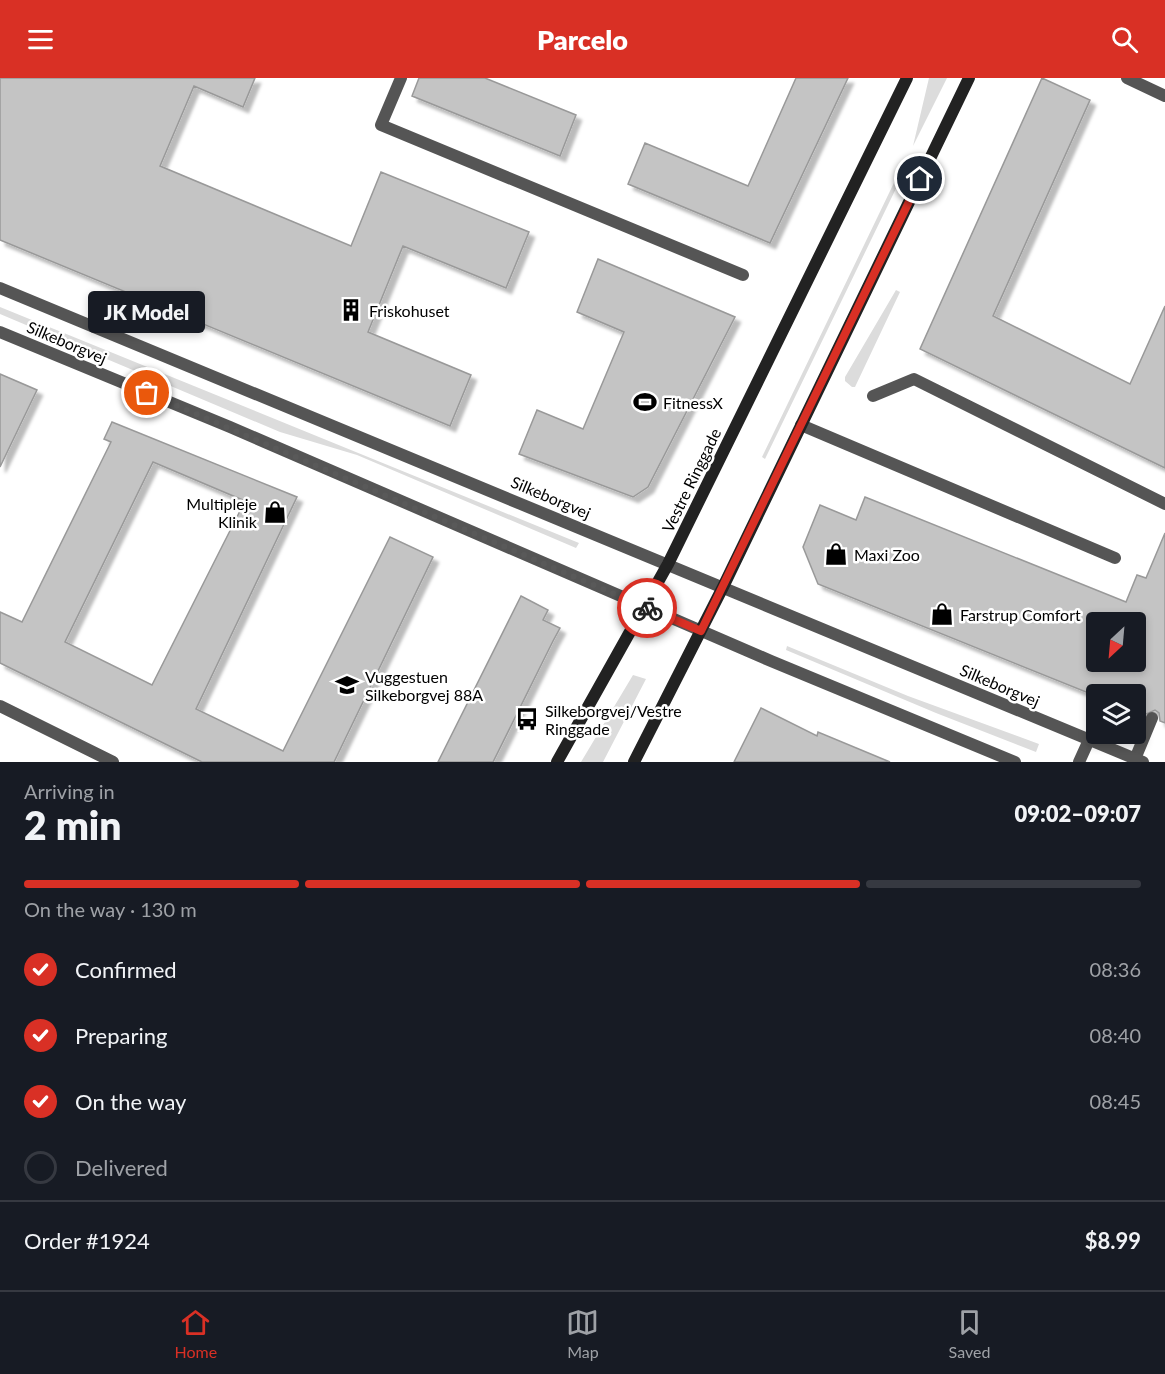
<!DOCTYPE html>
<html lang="en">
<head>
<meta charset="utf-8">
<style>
	body { margin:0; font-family:Lato,sans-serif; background:#242831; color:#f1f3f6; height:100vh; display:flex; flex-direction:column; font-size:22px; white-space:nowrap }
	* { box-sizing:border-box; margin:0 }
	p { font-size:20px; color:#9ea1a6 }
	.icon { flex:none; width:33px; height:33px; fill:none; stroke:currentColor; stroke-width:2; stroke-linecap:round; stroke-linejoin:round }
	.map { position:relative; height:684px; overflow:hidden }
	.sheet { display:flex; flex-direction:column; background:#171b24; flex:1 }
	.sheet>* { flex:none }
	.needle { width:39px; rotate:206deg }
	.tools { position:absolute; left:1086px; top:534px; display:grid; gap:12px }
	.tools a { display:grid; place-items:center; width:60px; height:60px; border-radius:6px; background:#171b24; box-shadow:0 3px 9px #0003; font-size:30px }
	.pin { position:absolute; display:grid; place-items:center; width:51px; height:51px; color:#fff; margin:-26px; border:3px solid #fff; border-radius:50%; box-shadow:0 2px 6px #0007 }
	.courier { position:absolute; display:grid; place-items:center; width:60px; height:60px; margin:-30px; border:4px solid #d93025; border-radius:50%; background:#fff; color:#222; box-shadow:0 2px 8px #0007 }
	.bubble { position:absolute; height:42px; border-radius:6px; background:#171b24; box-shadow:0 3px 9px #0003; font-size:20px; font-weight:800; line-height:42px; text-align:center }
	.head em { font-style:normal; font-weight:800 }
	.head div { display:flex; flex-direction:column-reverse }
	.head { display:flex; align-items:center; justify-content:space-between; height:102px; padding:0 24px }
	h1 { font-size:39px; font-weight:800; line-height:45px }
	.bar { display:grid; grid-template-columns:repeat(4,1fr); gap:9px 6px; align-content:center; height:72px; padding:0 24px }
	.bar i { height:8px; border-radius:4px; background:#363941 }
	.bar .on { background:#d93025 }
	.bar p { grid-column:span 4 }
	.line { display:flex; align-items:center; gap:15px; padding:0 24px; border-top:2px solid #363941 }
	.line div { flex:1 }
	ol { padding:0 24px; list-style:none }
	li { display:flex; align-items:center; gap:18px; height:66px }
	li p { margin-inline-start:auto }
	li .icon { padding:6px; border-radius:50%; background:#d93025; color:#fff; stroke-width:4 }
	li:last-child { color:#9ea1a6 }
	li i { width:33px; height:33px; border:3px solid #363941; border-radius:50% }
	header { display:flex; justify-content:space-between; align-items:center; height:78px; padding:0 24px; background:#d93025; color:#fff; font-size:27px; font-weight:800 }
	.dock { display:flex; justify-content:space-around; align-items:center; height:84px; border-top:2px solid #363941; background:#171b24; font-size:16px; color:#9ea1a6 }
	.dock a { display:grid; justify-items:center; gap:3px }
	.dock .on { color:#d93025 }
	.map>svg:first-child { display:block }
	.green { fill:#dcdcdc }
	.building { fill:#c4c4c4; stroke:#999; stroke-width:1.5; fill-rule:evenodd; filter:url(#shadow) }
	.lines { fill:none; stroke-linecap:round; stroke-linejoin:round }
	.service { stroke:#555; stroke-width:12 }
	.minor { stroke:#555; stroke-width:12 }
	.tertiary { stroke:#555; stroke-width:12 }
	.secondary { stroke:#222; stroke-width:12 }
	.done { stroke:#595959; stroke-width:6; stroke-dasharray:0 10.8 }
	.route { stroke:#d93025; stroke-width:8 }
	.labels { text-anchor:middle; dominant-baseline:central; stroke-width:5; stroke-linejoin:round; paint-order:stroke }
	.poi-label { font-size:16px; fill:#000; stroke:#fff; text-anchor:start }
	.street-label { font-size:16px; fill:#000; stroke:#fff }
</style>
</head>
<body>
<header><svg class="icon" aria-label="menu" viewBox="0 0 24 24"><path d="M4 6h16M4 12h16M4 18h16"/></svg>Parcelo<svg class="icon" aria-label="search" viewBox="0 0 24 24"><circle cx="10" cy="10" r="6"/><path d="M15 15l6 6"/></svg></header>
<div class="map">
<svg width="1165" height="684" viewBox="0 0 1165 684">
	<defs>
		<filter id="shadow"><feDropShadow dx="5.5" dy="5.5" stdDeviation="1.5" flood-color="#0004"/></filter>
	</defs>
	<rect width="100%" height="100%" fill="#fff"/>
	<path class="green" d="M929,0H947L913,68Z
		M903,86L906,88L903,96L765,381L762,379Z
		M896,212L900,214L855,309H852L845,303V299Z
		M0,229L579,465L576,470L357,377L280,354L0,236Z
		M787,568L908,618L1039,666L1036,674L936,635L786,572Z
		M633,597L646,601L603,684H581Z"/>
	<path class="building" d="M0,0H255L243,29L194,8L160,88L351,168L381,94L529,154L506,210L403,168L368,254L471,297L450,348L0,162Z
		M419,0H485L576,37L560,78L412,18Z
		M796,0H848L770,165L628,106L645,65L748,108Z
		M1042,0L1090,22L993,238L1130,306L1165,228V390L920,271Z
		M598,181L735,239L648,409L633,419L519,376L537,332L583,351L624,254L577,234Z
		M0,296L37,312L0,389Z
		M112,344L297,419L196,631L283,673L390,459L433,479L334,684H202L0,585V534L22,544L111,364L104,361ZM153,384L245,423L152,607L65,564Z
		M865,419L1126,524L1137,497L1146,500L1165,455V645L1160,643L1159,635L1155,632L1144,637L1136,634V616L1096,618L818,506L803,469L820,427L856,442ZM1096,544H1136V584H1096Z
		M521,518L548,532L543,542L560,550L553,563L493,684H438Z
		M761,630L817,658L818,654L890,684H734Z"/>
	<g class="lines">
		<path class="service" d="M401,0L381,47L743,197
			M873,318L914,301L1165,426
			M801,347L1115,480
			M1135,681L1152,640"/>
		<path class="minor" d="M1127,0L1165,18
			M0,628L113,684
			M1079,684L1089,662"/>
		<path class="tertiary" d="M0,210L1143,684
			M0,254L230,349L771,583L1015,684"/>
		<path class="secondary" d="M557,684L668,486L907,0
			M634,684L723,509L969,0"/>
	</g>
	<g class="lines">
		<path class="done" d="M147,315L647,530"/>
		<path class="route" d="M647,530L701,553L920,101"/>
	</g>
	<defs>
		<g id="building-bare" transform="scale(1.8)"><path d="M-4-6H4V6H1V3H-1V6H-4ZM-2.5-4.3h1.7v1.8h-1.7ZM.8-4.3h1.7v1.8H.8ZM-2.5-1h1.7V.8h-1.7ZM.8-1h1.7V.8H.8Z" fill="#000" stroke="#fff" stroke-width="2.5" paint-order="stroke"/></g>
		<g id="stadium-bare" transform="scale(1.8)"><path d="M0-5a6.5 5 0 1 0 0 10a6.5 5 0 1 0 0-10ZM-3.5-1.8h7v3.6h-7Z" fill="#000" stroke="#fff" stroke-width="2.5" paint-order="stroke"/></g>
		<g id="shop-bare" transform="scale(1.8)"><path d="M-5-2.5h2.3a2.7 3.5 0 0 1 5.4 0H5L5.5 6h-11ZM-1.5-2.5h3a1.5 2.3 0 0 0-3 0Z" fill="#000" stroke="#fff" stroke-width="2.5" paint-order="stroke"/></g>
		<g id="school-bare" transform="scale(1.8)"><path d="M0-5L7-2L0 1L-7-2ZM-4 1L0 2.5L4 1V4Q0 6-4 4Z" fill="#000" stroke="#fff" stroke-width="2.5" paint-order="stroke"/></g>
		<g id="bus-bare" transform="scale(1.8)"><path d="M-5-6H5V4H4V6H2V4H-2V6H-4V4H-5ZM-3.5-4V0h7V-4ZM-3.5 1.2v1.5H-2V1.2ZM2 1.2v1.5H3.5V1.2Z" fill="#000" stroke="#fff" stroke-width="2.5" paint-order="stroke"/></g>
	</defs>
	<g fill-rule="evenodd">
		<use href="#building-bare" x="351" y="232"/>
		<use href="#stadium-bare" x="645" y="324"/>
		<use href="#shop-bare" x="275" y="434"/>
		<use href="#shop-bare" x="836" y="476"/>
		<use href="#shop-bare" x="942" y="536"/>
		<use href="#school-bare" x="347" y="607"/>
		<use href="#bus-bare" x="527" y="641"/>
	</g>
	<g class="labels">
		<g class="poi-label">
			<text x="369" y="232">Friskohuset</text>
			<text x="663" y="324">FitnessX</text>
			<text x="257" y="425" text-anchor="end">Multipleje<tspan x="257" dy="18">Klinik</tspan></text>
			<text x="854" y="476">Maxi Zoo</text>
			<text x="960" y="536">Farstrup Comfort</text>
			<text x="365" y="598">Vuggestuen<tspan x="365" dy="18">Silkeborgvej 88A</tspan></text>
			<text x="545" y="632">Silkeborgvej/Vestre<tspan x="545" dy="18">Ringgade</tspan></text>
		</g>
		<g class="street-label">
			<text transform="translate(67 264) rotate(23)">Silkeborgvej</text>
			<text transform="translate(691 402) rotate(-64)">Vestre Ringgade</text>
			<text transform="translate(551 419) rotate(23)">Silkeborgvej</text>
			<text transform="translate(1000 607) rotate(23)">Silkeborgvej</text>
		</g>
	</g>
</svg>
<div class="tools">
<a><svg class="needle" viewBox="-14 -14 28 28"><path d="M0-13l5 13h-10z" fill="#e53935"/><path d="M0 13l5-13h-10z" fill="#9ea1a6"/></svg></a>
<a><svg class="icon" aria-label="layers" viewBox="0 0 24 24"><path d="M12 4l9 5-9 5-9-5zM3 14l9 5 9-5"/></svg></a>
</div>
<div class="pin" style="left:147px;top:315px;background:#ea580c"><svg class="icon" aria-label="bag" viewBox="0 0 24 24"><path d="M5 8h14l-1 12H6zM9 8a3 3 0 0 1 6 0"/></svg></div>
<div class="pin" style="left:920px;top:101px;background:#1f2937"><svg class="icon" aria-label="home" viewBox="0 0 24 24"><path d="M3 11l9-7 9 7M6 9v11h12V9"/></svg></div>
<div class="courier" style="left:647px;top:530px"><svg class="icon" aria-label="bike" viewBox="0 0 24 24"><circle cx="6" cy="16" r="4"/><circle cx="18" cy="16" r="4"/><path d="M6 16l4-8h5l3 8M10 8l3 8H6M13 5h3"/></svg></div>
<div class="bubble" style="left:88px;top:213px;width:117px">JK Model</div>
</div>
<section class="sheet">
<div class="head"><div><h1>2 min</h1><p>Arriving in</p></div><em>09:02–09:07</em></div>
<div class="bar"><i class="on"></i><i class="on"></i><i class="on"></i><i></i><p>On the way · 130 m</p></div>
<ol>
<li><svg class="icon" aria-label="check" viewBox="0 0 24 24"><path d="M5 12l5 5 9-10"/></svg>Confirmed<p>08:36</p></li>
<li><svg class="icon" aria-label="check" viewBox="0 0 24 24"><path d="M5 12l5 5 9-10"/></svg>Preparing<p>08:40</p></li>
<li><svg class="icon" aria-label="check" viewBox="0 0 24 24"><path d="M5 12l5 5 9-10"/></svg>On the way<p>08:45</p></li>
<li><i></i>Delivered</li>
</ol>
<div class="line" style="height:78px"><div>Order #1924</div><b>$8.99</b></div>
</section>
<nav class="dock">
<a class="on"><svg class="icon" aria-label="home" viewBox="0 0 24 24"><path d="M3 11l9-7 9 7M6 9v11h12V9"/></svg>Home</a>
<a><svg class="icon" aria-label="map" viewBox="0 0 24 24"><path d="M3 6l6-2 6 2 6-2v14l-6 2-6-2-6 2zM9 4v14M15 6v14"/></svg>Map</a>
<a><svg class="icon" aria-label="saved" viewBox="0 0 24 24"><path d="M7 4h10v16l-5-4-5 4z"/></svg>Saved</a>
</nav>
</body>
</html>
